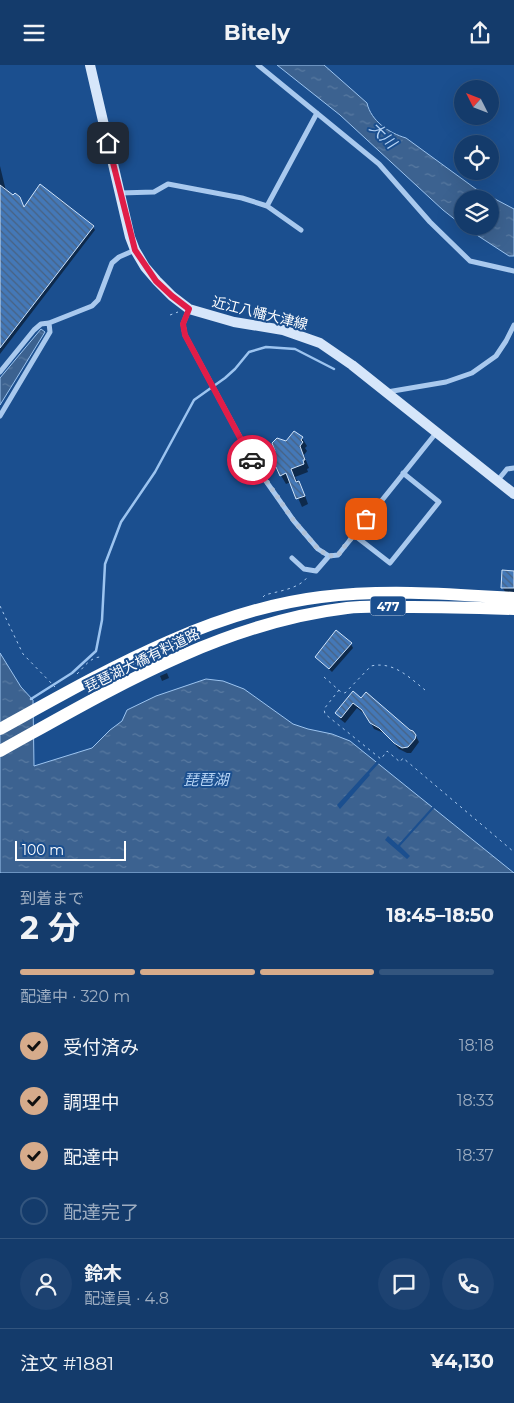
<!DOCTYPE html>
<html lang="ja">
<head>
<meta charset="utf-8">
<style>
	body { margin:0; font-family:Montserrat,"Noto Sans JP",sans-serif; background:#1d4271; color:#f1f3f6; height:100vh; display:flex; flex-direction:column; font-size:19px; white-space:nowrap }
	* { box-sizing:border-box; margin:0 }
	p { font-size:16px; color:#9dadc1 }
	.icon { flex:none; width:28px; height:28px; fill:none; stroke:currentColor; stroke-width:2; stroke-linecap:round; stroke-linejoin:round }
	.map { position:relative; height:808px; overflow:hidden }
	.panel { display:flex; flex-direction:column; background:#143b6b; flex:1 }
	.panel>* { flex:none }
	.needle { width:32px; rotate:312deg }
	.controls { position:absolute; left:454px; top:15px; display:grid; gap:10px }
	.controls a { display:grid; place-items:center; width:45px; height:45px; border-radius:50%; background:#143b6b; box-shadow:0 5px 20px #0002,0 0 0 1px #33557e; font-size:25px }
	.scale { position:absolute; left:15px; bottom:12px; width:111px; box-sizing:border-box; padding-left:5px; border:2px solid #fff; border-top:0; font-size:14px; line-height:18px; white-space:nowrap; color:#fff; -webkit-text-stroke:4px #1b4f8f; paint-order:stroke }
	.pin { position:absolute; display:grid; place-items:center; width:42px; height:42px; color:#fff; margin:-21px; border-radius:10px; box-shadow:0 2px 8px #0006 }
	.courier { position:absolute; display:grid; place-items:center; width:50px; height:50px; margin:-25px; border:4px solid #e11d48; border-radius:50%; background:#fff; color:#222; box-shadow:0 1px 6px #0007 }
	.overview em { font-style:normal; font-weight:700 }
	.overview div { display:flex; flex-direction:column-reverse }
	.overview { display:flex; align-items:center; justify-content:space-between; height:85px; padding:0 20px }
	h1 { font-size:32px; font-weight:700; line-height:38px }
	.bar { display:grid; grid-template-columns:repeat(4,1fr); gap:8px 5px; align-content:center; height:60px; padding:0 20px }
	.bar i { height:6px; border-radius:4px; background:#33557e }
	.bar .on { background:#d6ab8b }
	.bar p { grid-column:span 4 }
	.line { display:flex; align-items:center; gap:12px; padding:0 20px; border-top:1px solid #33557e }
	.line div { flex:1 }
	.round { display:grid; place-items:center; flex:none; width:52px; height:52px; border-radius:26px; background:#1d4271 }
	ol { padding:0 20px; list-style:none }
	li { display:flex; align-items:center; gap:15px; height:55px }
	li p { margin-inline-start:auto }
	li .icon { padding:5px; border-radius:50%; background:#d6ab8b; color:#111; stroke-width:4 }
	li:last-child { color:#9dadc1 }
	li i { width:28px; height:28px; border:2px solid #33557e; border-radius:50% }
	header { display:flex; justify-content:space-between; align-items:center; height:65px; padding:0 20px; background:#143b6b; font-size:22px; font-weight:700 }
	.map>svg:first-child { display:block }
	.water { fill:url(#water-ripples); stroke:#9cc4f0 }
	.pier { fill:#1b4f8f }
	.shadow { fill:#0007 }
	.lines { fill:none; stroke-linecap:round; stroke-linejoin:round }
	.stream { stroke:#9cc4f0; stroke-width:2.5 }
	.building { fill:url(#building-back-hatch); stroke:#cfe3fa }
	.path { stroke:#a9c9ee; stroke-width:1; stroke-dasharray:2.5 4; stroke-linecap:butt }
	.street { stroke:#a9c9ee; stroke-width:5 }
	.secondary { stroke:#d6e6fa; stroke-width:10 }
	.highway { stroke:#fff; stroke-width:12 }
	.done { stroke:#afc1d8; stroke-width:5; stroke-dasharray:0 9 }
	.route { stroke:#e11d48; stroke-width:6 }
	.labels { text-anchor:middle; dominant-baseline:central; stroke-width:4; stroke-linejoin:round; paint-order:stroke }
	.shield { fill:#1b4f8f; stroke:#bbcadd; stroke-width:1 }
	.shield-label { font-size:12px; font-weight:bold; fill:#fff }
	.street-label { font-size:14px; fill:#fff; stroke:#1b4f8f }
	.water-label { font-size:15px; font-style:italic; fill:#b5d3f5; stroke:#1b4f8f }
</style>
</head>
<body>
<header><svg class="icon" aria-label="menu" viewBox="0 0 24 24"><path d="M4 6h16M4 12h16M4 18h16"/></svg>Bitely<svg class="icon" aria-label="share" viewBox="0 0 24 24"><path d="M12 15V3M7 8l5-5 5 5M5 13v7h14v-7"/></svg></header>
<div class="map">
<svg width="514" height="808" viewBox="0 0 514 808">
	<defs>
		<pattern id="water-ripples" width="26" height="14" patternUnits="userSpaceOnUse" patternTransform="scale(1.25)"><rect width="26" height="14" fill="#3c6290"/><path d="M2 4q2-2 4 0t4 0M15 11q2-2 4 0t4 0" fill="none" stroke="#597aa1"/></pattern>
		<pattern id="building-back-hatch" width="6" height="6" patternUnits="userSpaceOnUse" patternTransform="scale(1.25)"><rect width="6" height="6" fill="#4478b7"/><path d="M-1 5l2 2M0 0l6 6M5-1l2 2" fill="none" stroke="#486282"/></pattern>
	</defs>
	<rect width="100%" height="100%" fill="#1b4f8f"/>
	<path class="water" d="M277,0H324L367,38C371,56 389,68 406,73L476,124L514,144V191H509L463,161H490V134H462V160L443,145L340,50Z
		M41,264L45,267L0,340V313Z
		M0,588L21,622L33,635L34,701L92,683L110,665L122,656L127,645L156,631L206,614L223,616L244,624L293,659L308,664L332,669L350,676L514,808H0Z"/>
	<path class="pier" d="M378,695L380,697L369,709L370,710L340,744L337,740Z
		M434,740L436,741L400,781L410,791L407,794L385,775L388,771L398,780Z"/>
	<path class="shadow" d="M0,101L6,126L24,144L93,162L95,165L0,289Z
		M302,373L307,381L305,383L307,386L304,390L309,403L307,404L308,407L295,412L303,425L308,439L302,442L291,417L286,419L276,402L277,386L286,377Z
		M514,507V529L506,528L502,522Z
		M351,579L353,583L332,607L316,592Z
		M159,591L160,593L153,597L152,595Z
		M167,608L169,613L162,616L160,611Z
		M353,628L416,671L419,677L411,688H407L399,684L384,668L374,664L367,651L357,643L345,658L340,654L337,648Z"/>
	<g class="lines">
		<path class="stream" d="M31,634L72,608L96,586L102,555L105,499L121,457L155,407L194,335L225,313L235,304L249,287L266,282L295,284L334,304"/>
	</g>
	<path class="building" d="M40,119L94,161L0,283V120L13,130L15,128L20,132L24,142Z
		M294,366L303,372L301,375L303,377L300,381L305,395H303L304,399L291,404L296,417L299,416L305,431L296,434L286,408L280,411L276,402L274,403L269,388L275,386L272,378L277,373L286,376Z
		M502,505L514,506V523H501Z
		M336,565L352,578L329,604L315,592Z
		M353,626L361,633L366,627L410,665L413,666L416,670L415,674L408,682L402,683L394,678L379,663L370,658L362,645L353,638L341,653L335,648Z"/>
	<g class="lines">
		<path class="path" d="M170,250L178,247
			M263,532L265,530C278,526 300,524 308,511
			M0,541L23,589L55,622
			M77,609C85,601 91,591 103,592
			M324,612L341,627L345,628L371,601C393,596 409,612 425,625
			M339,625L324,644L325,649L381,694L387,686L400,697L403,693L514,787"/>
		<path class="street" d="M258,0L379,99L430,157L470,196L514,206
			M120,128L154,127L168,119L242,133L267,141L301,165
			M267,141L317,48
			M189,244L183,259L185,270L256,402L294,456L318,484L329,491L338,490L436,368
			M0,307L34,265L41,259L49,258L92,241L98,235L112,198L119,192L135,185
			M387,327L446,317L472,308L496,291L506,276L514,260
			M0,351L50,267L49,258
			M498,415L507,404L514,403
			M354,470L390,498L439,437L403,408
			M292,493L304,504L316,506L329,491"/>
		<path class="secondary" d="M90,0L130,172L135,185L145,202L157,216L172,231L189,244L234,257L283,265L320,278L352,300L514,429"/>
		<path class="highway" d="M0,664C100,609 206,546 321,532C384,524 450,529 514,533
			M0,686C110,625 220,558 347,543C369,540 391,542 412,542C446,542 480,543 514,544"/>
	</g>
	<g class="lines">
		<path class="done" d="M252,395L294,456L318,484L329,491L338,490L366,454"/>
		<path class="route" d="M108,78L135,185L156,216L172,231L189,244L183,259L185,270L252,395"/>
	</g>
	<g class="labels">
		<rect class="shield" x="370.5" y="531.5" width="35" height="19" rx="4"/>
		<g class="shield-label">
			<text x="388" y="541">477</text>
		</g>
		<g class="street-label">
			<text transform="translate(260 248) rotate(14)">近江八幡大津線</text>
			<text transform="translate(142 595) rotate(-26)">琵琶湖大橋有料道路</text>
		</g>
		<g class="water-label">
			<text transform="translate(383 70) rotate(44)">大川</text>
			<text x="206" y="714">琵琶湖</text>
		</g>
	</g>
</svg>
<div class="controls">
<a><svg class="needle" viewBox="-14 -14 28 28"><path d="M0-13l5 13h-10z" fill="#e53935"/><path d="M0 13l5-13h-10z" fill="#9dadc1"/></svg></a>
<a><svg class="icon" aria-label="locate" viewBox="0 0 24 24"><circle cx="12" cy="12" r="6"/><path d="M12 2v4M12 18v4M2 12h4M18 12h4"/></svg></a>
<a><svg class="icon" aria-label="layers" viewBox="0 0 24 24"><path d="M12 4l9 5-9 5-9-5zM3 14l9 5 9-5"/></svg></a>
</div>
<div class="scale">100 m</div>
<div class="pin" style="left:366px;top:454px;background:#ea580c"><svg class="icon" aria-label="bag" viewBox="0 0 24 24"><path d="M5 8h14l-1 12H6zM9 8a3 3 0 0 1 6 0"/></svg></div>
<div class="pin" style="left:108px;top:78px;background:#1f2937"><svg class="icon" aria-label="home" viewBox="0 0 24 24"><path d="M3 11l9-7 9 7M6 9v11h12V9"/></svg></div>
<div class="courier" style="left:252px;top:395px"><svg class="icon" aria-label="car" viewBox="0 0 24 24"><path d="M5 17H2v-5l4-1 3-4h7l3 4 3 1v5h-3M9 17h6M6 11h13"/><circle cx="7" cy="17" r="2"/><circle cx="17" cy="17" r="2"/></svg></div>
</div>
<section class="panel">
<div class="overview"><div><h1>2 分</h1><p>到着まで</p></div><em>18:45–18:50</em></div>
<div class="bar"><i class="on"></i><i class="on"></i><i class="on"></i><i></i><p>配達中 · 320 m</p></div>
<ol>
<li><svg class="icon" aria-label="check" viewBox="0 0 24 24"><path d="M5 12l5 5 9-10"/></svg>受付済み<p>18:18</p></li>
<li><svg class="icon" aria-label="check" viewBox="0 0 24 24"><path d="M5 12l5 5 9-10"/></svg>調理中<p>18:33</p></li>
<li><svg class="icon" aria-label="check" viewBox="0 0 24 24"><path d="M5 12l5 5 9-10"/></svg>配達中<p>18:37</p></li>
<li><i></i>配達完了</li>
</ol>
<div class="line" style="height:90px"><a class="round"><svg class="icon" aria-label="person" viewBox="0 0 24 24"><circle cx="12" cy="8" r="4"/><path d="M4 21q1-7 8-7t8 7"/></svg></a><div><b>鈴木</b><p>配達員 · 4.8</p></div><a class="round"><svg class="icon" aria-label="chat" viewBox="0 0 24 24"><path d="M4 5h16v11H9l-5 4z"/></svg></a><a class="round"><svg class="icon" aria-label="phone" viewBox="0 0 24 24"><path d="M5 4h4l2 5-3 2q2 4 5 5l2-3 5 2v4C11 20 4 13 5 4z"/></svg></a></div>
<div class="line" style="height:65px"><div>注文 #1881</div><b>¥4,130</b></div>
</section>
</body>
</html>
